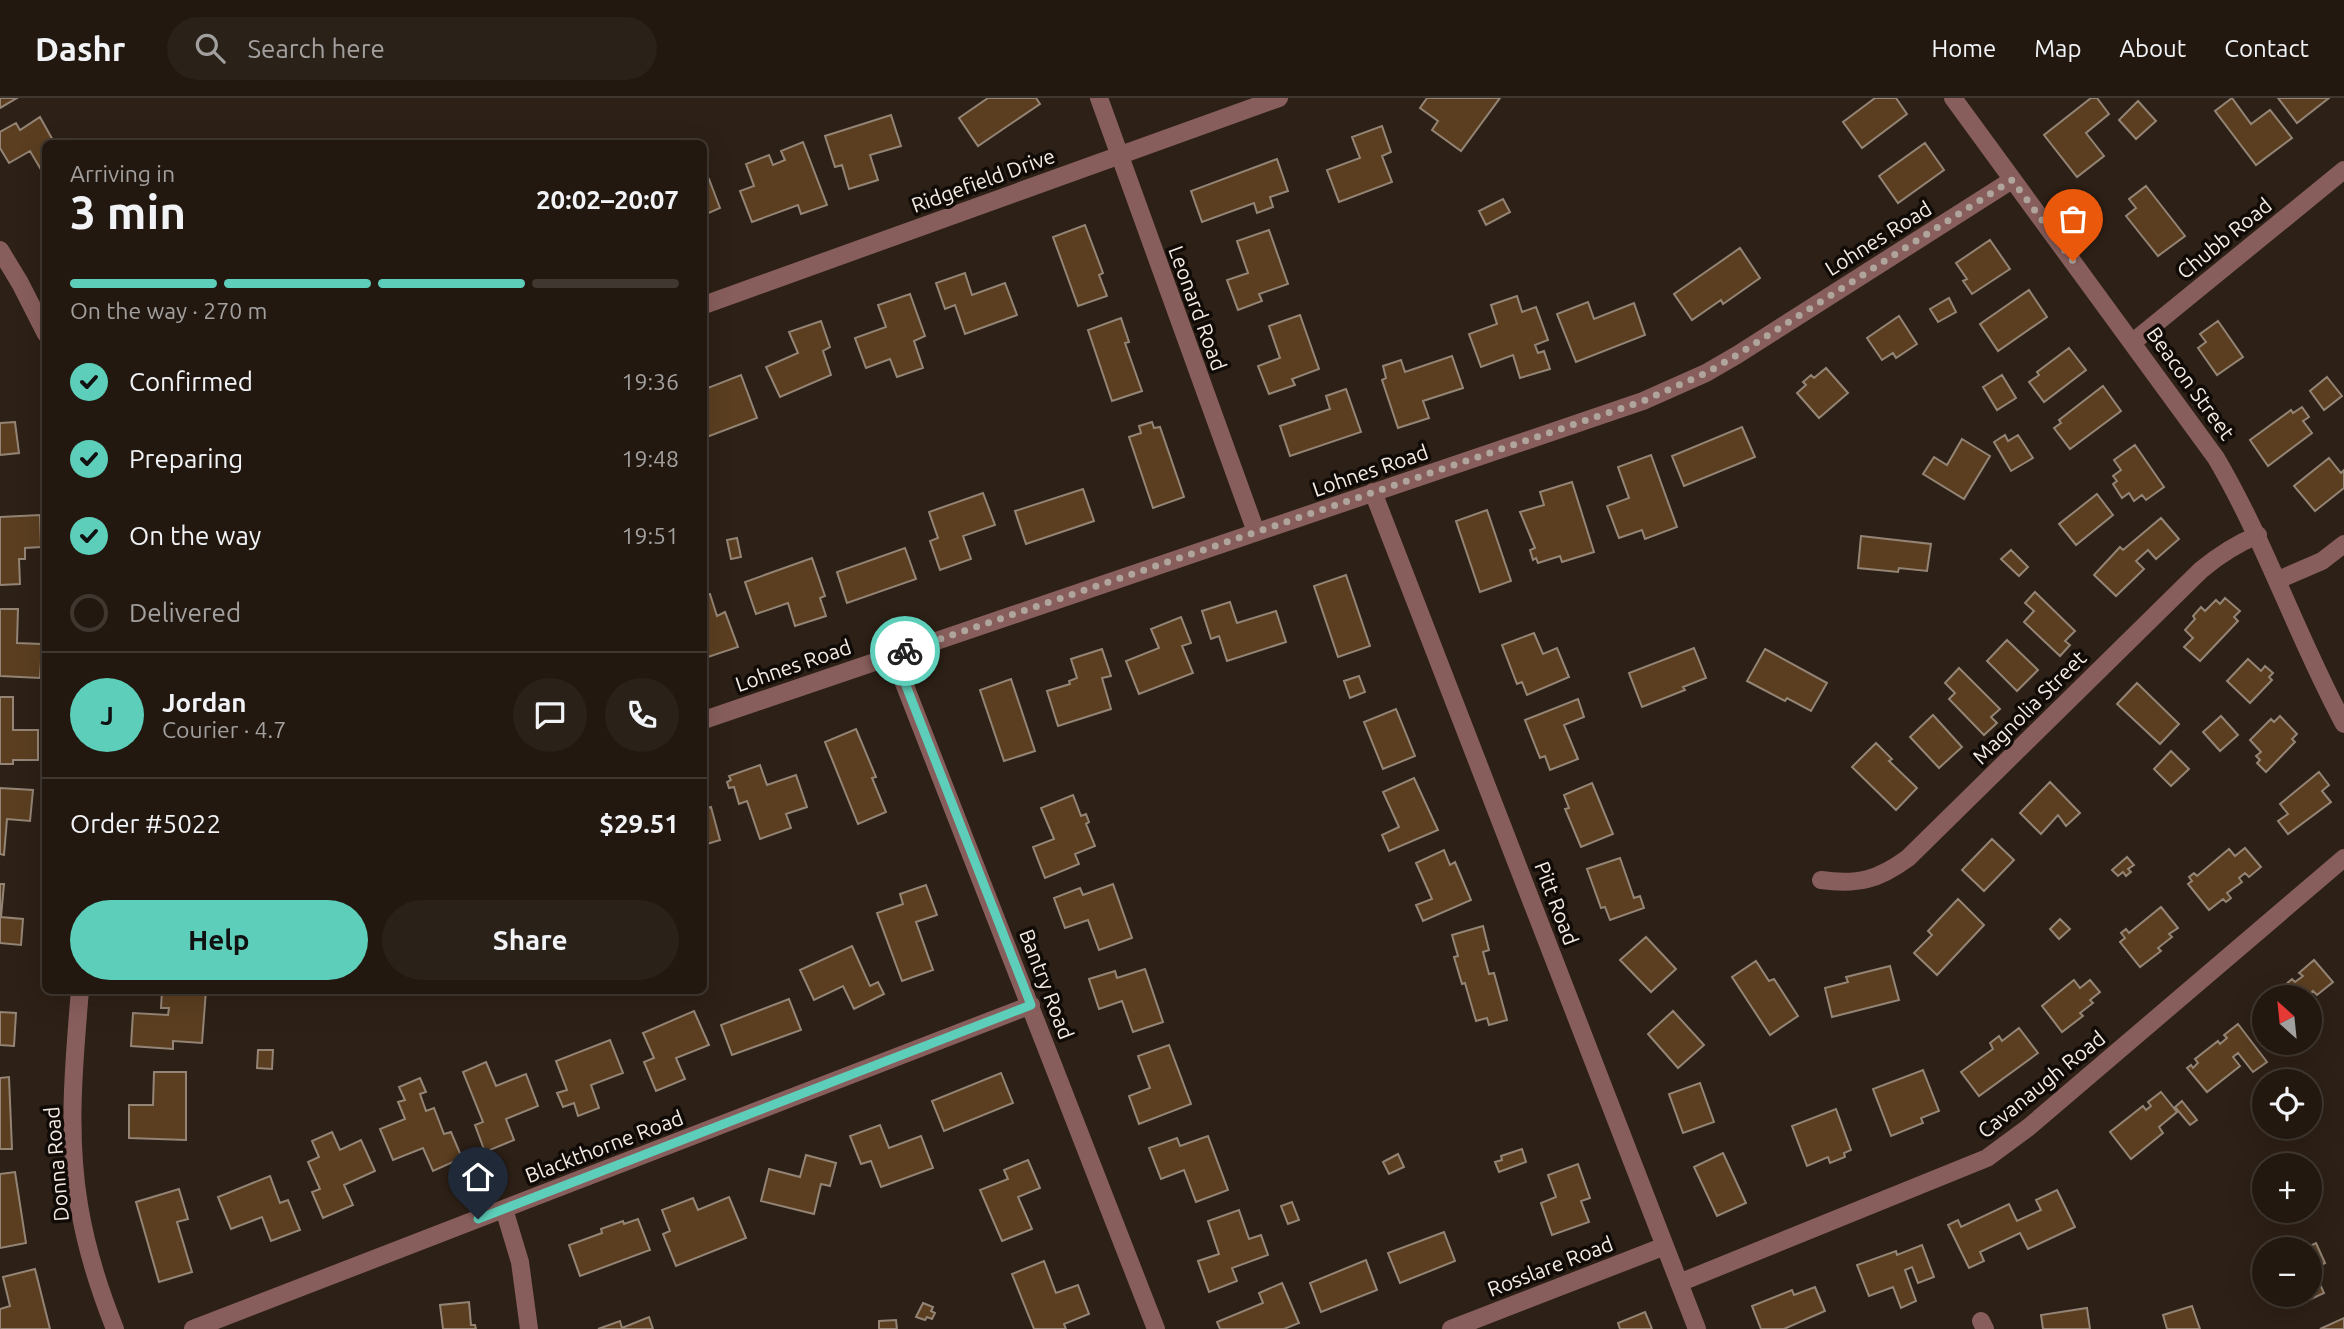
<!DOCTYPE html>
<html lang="en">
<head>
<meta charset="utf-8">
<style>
	body { margin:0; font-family:Ubuntu,sans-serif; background:#2a2119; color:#f1f3f6; height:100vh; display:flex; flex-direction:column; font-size:26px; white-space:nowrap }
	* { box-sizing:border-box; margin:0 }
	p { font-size:23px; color:#a2a09f }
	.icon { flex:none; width:38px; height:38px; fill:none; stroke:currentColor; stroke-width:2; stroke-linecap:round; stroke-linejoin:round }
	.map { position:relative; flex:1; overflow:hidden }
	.side { position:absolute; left:42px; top:42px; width:665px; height:854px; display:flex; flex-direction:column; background:#221810; border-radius:10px; box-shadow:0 7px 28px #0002,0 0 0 2px #3f3730 }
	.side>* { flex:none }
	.needle { width:46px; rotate:333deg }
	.tools { position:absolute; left:2252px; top:887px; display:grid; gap:14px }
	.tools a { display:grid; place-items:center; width:70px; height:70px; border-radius:50%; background:#221810; box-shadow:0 7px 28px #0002,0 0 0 2px #3f3730; font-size:35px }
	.pin { position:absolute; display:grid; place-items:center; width:60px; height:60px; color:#fff; margin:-72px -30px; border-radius:50% 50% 50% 0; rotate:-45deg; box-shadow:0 0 7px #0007 }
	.pin .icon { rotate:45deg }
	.courier { position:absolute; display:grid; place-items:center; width:70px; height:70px; margin:-35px; border:5px solid #5dceb9; border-radius:50%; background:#fff; color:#222; box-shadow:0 2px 9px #0007 }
	.headline em { font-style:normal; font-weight:700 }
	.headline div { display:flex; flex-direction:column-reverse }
	.headline { display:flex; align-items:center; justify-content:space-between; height:119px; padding:0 28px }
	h1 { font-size:46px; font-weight:700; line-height:52px }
	.bar { display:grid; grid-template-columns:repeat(4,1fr); gap:10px 7px; align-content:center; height:84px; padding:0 28px }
	.bar i { height:9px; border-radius:5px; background:#3f3730 }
	.bar .on { background:#5dceb9 }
	.bar p { grid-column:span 4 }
	.line { display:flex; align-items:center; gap:18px; padding:0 28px; border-top:2px solid #3f3730 }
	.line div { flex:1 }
	.round { display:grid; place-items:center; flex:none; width:74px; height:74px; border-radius:37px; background:#2a2119 }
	ol { padding:0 28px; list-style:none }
	li { display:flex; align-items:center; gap:21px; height:77px }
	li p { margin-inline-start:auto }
	li .icon { padding:7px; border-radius:50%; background:#5dceb9; color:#111; stroke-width:4 }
	li:last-child { color:#a2a09f }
	li i { width:38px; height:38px; border:4px solid #3f3730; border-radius:50% }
	.button { display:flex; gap:14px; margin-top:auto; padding:14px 28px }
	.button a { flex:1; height:80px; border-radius:42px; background:#5dceb9; color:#111; font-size:28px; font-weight:700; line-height:80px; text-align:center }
	.button a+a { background:#2a2119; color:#f1f3f6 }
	header { display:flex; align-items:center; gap:42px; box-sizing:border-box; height:98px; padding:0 35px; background:#221810; border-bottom:2px solid #3f3730 }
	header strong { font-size:33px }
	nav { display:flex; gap:38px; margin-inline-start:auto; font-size:24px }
	.search { width:490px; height:63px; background:#2a2119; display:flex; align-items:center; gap:18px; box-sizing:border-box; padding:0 24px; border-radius:38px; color:#a2a09f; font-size:26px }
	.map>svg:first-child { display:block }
	.building { fill:#5b3e20; stroke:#938475; stroke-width:2 }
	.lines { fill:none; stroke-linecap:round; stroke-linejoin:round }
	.minor { stroke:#875e5b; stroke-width:18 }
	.tertiary { stroke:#875e5b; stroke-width:18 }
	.done { stroke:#afa59d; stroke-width:7; stroke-dasharray:0 12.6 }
	.route { stroke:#5dceb9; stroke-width:9 }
	.labels { text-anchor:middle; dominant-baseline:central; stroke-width:7; stroke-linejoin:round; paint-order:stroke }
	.street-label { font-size:21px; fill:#f5ece5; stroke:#110b07 }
</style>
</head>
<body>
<header>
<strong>Dashr</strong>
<div class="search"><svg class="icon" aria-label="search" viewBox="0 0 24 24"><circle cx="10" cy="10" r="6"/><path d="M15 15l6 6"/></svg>Search here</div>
<nav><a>Home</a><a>Map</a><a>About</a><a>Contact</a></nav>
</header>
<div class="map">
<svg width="2344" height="1231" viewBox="0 0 2344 1231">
	<rect width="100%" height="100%" fill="#2d2016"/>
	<path class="building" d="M0,0H17L0,10Z
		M988,0H1036L1040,6L978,48L959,20Z
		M1427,0H1500L1461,53L1432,32L1438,23L1420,10Z
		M1875,0H1896L1907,16L1862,50L1843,24Z
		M2091,0H2097L2109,16L2086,35L2104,58L2077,79L2044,37Z
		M2232,0L2251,26L2270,12L2292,40L2256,67L2215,13Z
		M2278,0H2329L2297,25Z
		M2138,3L2156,23L2136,41L2119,22Z
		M891,17L901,48L870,57L878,82L849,91L842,67L835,69L825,38Z
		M40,19L55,46H46V80L30,53L9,65L0,50V34L16,25L20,32Z
		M1382,28L1391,54L1382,58L1392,84L1339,104L1327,72L1360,60L1352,39Z
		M803,44L827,107L801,116L798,107L752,124L740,93L754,88L746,66L769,57L773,67L785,62L781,53Z
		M1925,45L1944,72L1898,105L1879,78Z
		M1277,61L1288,93L1270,99L1273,109L1257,115L1254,105L1202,124L1191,93Z
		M709,81L720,110L704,117V83Z
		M2146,88L2185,138L2158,158L2126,118L2136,110L2129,101Z
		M1503,101L1510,114L1486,127L1479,113Z
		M1085,127L1103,175L1099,177L1107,198L1078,208L1053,139Z
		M1269,132L1288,186L1259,196L1262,203L1238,212L1227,182L1248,175L1237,143Z
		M1990,142L2010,171L1972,196L1963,183L1967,181L1956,165Z
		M1740,150L1760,180L1723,206L1721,202L1692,222L1674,196Z
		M965,175L972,197L1005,185L1017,217L965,236L955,207L945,211L936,185Z
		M2029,192L2047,219L1998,253L1980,226Z
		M910,196L925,238L914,243L923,270L897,279L890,261L866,270L855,240L886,229L878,207Z
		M1517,198L1522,214L1536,209L1548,242L1535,247L1538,255L1544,253L1550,271L1520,280L1513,257L1481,269L1469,236L1497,226L1491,207Z
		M1949,200L1956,214L1938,224L1930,211Z
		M1588,204L1594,221L1634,205L1645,237L1576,264L1557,216Z
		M1300,217L1319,271L1292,281L1295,287L1269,296L1258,268L1280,260L1269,228Z
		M1899,218L1917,246L1896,260L1893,255L1882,262L1867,240Z
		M1121,220L1129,244L1125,245L1142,293L1112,303L1088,232Z
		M821,223L830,249L823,253L831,277L780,299L766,269L798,255L789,234Z
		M2218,223L2243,259L2217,277L2198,250L2206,244L2200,236Z
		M2069,250L2086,272L2044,304L2029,284L2039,277L2037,274Z
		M1452,258L1463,290L1423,303L1429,320L1398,330L1382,282L1386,280L1383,268L1401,262L1405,274Z
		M1826,270L1848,295L1819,320L1797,295L1806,287L1803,284L1811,277L1814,280Z
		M704,277L708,290L741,277L757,320L704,340Z
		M2002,277L2016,300L1997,312L1983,289Z
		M2327,279L2342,298L2324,312L2310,293Z
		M2103,288L2121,313L2070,351L2054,330L2061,325L2059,322Z
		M1346,291L1361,334L1290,358L1280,328L1330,311L1326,298Z
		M2302,309L2309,319L2303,323L2312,335L2268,368L2250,342L2291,312L2293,315Z
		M15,324L19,355L0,357V325Z
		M1152,324L1154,330L1160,329L1184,399L1153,410L1129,339L1141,335L1139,328Z
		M1742,329L1755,359L1684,388L1672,358Z
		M2005,337L2008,343L2018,337L2033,360L2011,373L1994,344Z
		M1962,341L1990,358L1964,401L1923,376L1934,359L1947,367Z
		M2135,347L2164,389L2146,402L2142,397L2134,403L2129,395L2122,400L2113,386L2117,383L2113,378L2121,372L2114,362Z
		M1651,357L1677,429L1645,441L1642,432L1619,440L1607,408L1629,400L1618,369Z
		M2329,360L2341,375L2344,372V390L2315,413L2294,388Z
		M1572,384L1594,454L1562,464L1560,458L1538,465L1536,460L1533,462L1530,452L1535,450L1520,414L1544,407L1540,394Z
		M1083,391L1094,423L1026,446L1015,413Z
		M983,395L995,427L963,438L971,461L940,472L930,443L938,440L929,414Z
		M2097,396L2113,417L2076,447L2059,426Z
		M1487,412L1511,483L1480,494L1456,423Z
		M40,417L41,449L25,450V461H19L20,486L0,487V419Z
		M2161,420L2179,441L2156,461L2148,452L2136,463L2144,471L2116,498L2094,477L2120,449L2123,452Z
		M1861,438L1931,446L1927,473L1899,470L1898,474L1858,470Z
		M737,440L741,459L731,461L727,442Z
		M905,450L916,481L847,505L837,474Z
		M2011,452L2028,469L2019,478L2001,461Z
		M812,460L825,498L820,500L826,518L795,528L788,505L756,516L745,484Z
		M1346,477L1370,548L1338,559L1314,488Z
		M2035,494L2075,533L2065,543L2070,547L2060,558L2024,524L2034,513L2025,505Z
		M710,496L717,518L725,514L738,549L708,559L704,545V498Z
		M2225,500L2240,513L2234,519L2238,523L2200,563L2184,549L2193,540L2185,532L2195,521L2193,518L2201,509L2205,513L2216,502L2220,506Z
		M1230,504L1237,525L1276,513L1286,544L1227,563L1219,538L1211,541L1202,513Z
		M0,511H18L17,545L42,546L40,580L0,578Z
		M1181,519L1191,545L1182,548L1193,575L1139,596L1126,563L1159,550L1151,531Z
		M1534,535L1543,556L1557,550L1569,579L1527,597L1522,584L1517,586L1502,547Z
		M2007,542L2038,572L2017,593L1987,563Z
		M1694,550L1706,580L1683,589L1685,592L1642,609L1629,575Z
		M1102,551L1111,578L1102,580L1111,611L1058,628L1047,593L1070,586L1069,583L1077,580L1071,561Z
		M1765,551L1827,585L1811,613L1787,600L1785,603L1747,583Z
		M2248,561L2261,573L2265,568L2273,575L2269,579L2272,582L2250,605L2227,583Z
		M1959,570L2000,611L1991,619L1997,625L1984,637L1949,601L1955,595L1945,585Z
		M1359,578L1365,594L1350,600L1344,583Z
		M1011,581L1035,653L1004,663L980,592Z
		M2137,585L2179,626L2160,646L2117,606Z
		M0,599H13V632H38V662H13V666H0Z
		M1578,601L1584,619L1564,627L1578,661L1550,672L1545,658L1540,660L1525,622Z
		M1396,611L1415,658L1383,671L1364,624Z
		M1933,617L1962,649L1939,670L1910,639Z
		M2221,618L2238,637L2220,653L2203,634Z
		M2280,618L2297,636L2292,641L2295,644L2266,674L2257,665L2260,662L2256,658L2261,654L2250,642L2271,621L2274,624Z
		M856,631L876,679L872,680L886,714L858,726L825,644Z
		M1876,645L1892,661L1889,663L1917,690L1896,712L1852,669Z
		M2171,653L2189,671L2171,688L2154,671Z
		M760,667L767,687L796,677L807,709L786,716L791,730L760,741L747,703L739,706L734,689L729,690L727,684L731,682L729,678Z
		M2319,674L2329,687L2322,693L2331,704L2288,736L2278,723L2288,716L2280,706Z
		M1414,680L1438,732L1389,753L1382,737L1399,729L1383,694Z
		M2050,684L2080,715L2066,728L2058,717L2041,736L2020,715Z
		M1592,685L1613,736L1581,749L1565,711L1569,710L1564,697Z
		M0,690L33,692L30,723L7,721L4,757L0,756Z
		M1073,697L1081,718L1086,716L1089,724L1086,726L1095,748L1075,756L1079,766L1045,780L1033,749L1054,741L1041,710Z
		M711,709L720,742L704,747V711Z
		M1992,741L2014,762L1984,793L1962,772Z
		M2245,750L2261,769L2249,779L2245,775L2239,780L2242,784L2227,795L2231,800L2226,804L2223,801L2209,812L2188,786L2192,783L2189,779L2194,775L2197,778L2229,751L2235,758Z
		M1444,752L1450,767L1455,764L1471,802L1423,823L1416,807L1432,801L1416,765Z
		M2127,759L2134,767L2128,771L2131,774L2126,778L2123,774L2118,778L2112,772Z
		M1620,760L1634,800L1640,798L1644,810L1610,822L1605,809L1601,810L1587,771Z
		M0,786H4L1,819L23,821L21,847L0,845Z
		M1113,786L1132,840L1099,852L1088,822L1065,830L1054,800L1080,790L1083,797Z
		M926,787L937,817L916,824L933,872L902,883L877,815L903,806L900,796Z
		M1958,801L1984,827L1937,877L1914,855L1932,837L1928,833Z
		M2161,809L2178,830L2169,836L2172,839L2158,850L2161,853L2140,869L2120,844L2125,840L2121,835L2126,831L2129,835Z
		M2060,821L2070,831L2059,841L2050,831Z
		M1483,828L1489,852L1483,854L1489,876L1494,875L1507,922L1489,927L1487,920L1476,923L1465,885L1462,886L1454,859L1458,858L1452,837Z
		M1646,839L1676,871L1651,894L1620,862Z
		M852,848L870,888L878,884L884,896L854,911L843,888L814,902L800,872Z
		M2314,862L2333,884L2317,897L2313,893L2308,898L2309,900H2270L2292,881L2295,884L2303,878L2299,875Z
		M1756,863L1769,883L1774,881L1798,918L1770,937L1732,879Z
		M1890,868L1899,902L1832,919L1825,890L1848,884L1846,879Z
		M1145,871L1163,924L1133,934L1122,903L1099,911L1089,881L1115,873L1117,880Z
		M2074,882L2080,890L2090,882L2100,894L2090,902L2093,905L2080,915L2083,918L2062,934L2042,908Z
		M162,892H206L202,945L173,943V951L131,948L133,915L168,917L169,910H161Z
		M789,901L801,932L732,957L721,927Z
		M694,913L709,947L676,960L685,981L656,993L644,964L654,960L643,935Z
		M1673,913L1704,947L1678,970L1648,936Z
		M0,914L16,915L14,948L0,947Z
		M2238,926L2267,964L2253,974L2238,955L2233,959L2240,968L2207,994L2187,970L2191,967L2193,970L2198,965L2195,961L2218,943L2220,946L2227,940L2224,937Z
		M2019,930L2038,955L1979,998L1961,974L1993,951L1990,945L1999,938L2002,943Z
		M610,942L623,975L591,987L599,1010L578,1018L574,1005L563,1009L557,995L567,992L556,963Z
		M1169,947L1191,1006L1139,1026L1129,998L1150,990L1138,958Z
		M258,952H273L272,971L257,970Z
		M486,964L496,988L526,976L538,1008L506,1021L514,1042L485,1054L475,1027L483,1024L463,974Z
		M1923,972L1939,1013L1921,1020L1923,1025L1891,1038L1873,991Z
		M154,974H186V1042L129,1040V1007H153Z
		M1001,975L1013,1005L944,1033L932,1003Z
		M9,979L12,1051H0V980Z
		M420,980L426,994L420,996L426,1013L434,1010L444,1036L451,1034L462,1060L433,1073L423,1050L393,1062L380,1031L405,1021L398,1004L405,1002L399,989Z
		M1700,985L1714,1024L1683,1035L1669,996Z
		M2161,994L2177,1014L2159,1029L2163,1035L2131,1061L2110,1034L2143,1008L2146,1012L2151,1008L2148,1004Z
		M2182,1003L2197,1022L2190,1027L2175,1009Z
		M1836,1011L1851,1052L1844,1055L1845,1059L1830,1065L1828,1059L1807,1068L1792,1028Z
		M880,1027L889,1050L921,1038L933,1070L881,1089L871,1063L861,1066L850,1038Z
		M332,1034L340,1052L361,1042L375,1073L344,1087L353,1107L323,1120L312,1094L320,1091L308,1064L319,1059L312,1043Z
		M1208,1038L1228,1092L1196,1104L1184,1072L1161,1081L1149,1050L1177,1040L1180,1048Z
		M1522,1051L1526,1064L1499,1074L1495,1064L1502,1062L1501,1058Z
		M1723,1055L1746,1105L1717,1118L1694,1069Z
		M1398,1056L1404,1069L1389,1076L1383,1064Z
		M806,1057L836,1065L830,1088L821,1086L814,1116L761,1103L769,1071L800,1079Z
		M1028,1062L1040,1090L1018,1099L1032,1131L1002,1143L980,1092L1008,1081L1004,1072Z
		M1578,1066L1590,1100L1581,1103L1589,1124L1552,1137L1541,1105L1556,1099L1548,1077Z
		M15,1074L26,1145L0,1150V1076Z
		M270,1078L280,1105L288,1102L300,1132L271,1143L262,1119L231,1131L218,1099Z
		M179,1091L188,1121L177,1124L192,1174L159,1184L136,1104Z
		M2057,1092L2075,1129L2028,1151L2020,1135L1980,1154L1984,1163L1969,1170L1948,1127L1958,1122L1961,1129L2009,1106L2017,1123L2041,1112L2036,1102Z
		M729,1099L746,1140L676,1168L663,1136L670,1133L662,1112L693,1100L698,1112Z
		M1292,1104L1299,1122L1288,1126L1281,1108Z
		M1239,1112L1249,1141L1261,1137L1268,1157L1232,1170L1237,1183L1209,1194L1198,1163L1219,1156L1208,1123Z
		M638,1121L650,1152L580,1178L569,1147L602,1135L601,1131L623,1123L624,1126Z
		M1444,1134L1455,1163L1400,1185L1388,1155Z
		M2316,1145L2325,1165L2313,1171L2324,1195L2294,1209L2288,1197H2310V1152H2302Z
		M1922,1147L1934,1179L1918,1185L1912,1169L1905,1172L1916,1203L1901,1210L1893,1189L1869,1198L1857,1167L1896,1153L1897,1157Z
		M1366,1162L1377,1192L1321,1214L1310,1185Z
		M1044,1163L1056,1195L1078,1187L1089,1216L1064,1226L1066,1231H1034L1012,1176Z
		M35,1171L50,1231H0V1211L10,1208L3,1179Z
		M1282,1185L1299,1225L1284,1231H1220L1217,1224L1263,1205L1259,1195Z
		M1815,1189L1825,1213L1784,1231H1761L1752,1208L1792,1192L1794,1197Z
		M469,1204L471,1227H475L476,1231H443L440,1207Z
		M923,1205L933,1209L931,1213L935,1215L932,1221L927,1219L925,1222L916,1219Z
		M2192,1208L2200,1231H2167L2163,1217Z
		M2087,1210L2090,1231H2043L2041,1217Z
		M1645,1214L1652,1231H1620L1618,1225Z
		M649,1219L653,1231H598L620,1223L622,1230Z
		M2344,1220V1231H2320Z
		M896,1222L897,1231H879V1223Z"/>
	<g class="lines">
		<path class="minor" d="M1099,0L1256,434
			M0,152L20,185L46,236
			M704,207L1279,0
			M2133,244L2344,72
			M1373,394L1697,1231
			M2278,482L2322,463L2344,446
			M893,557L1156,1231
			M704,622L1643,303L1706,275L1737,257L2012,82
			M1821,782C1858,787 1878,782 1908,760L2201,472C2219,457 2236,446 2258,437
			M80,892C74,964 67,1036 79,1107C86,1150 99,1191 115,1231
			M504,1111L520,1164L529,1231
			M1679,1185L1987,1060L2029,1029L2344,760
			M1981,1223L1985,1231
			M193,1231L1031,907
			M1451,1231L1665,1148"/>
		<path class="tertiary" d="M1953,0L2216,360C2266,445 2297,539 2344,626"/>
	</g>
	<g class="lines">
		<path class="done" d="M905,553L1643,303L1706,275L1737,257L2012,82L2073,163"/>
		<path class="route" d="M478,1121L1031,907L894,557L905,553"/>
	</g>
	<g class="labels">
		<g class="street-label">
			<text transform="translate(983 82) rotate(-20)">Ridgefield Drive</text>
			<text transform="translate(1878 140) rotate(-32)">Lohnes Road</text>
			<text transform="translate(2224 140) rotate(-39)">Chubb Road</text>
			<text transform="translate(1198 210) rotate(70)">Leonard Road</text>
			<text transform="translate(2191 285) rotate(54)">Beacon Street</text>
			<text transform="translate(1370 372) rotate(-19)">Lohnes Road</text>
			<text transform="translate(793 567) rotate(-19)">Lohnes Road</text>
			<text transform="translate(2029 609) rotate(-45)">Magnolia Street</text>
			<text transform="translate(1557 805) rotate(69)">Pitt Road</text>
			<text transform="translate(1047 886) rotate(69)">Bantry Road</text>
			<text transform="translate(2041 986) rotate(-39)">Cavanaugh Road</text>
			<text transform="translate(604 1048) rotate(-21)">Blackthorne Road</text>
			<text transform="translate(56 1066) rotate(-95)">Donna Road</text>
			<text transform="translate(1550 1168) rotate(-21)">Rosslare Road</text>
		</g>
	</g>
</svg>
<div class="tools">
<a><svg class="needle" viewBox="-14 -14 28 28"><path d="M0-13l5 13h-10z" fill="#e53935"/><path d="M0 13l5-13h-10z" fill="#a2a09f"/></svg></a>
<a><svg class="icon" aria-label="locate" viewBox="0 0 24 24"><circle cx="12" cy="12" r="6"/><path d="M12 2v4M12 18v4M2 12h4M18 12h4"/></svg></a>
<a>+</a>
<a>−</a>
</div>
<div class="pin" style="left:2073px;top:163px;background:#ea580c"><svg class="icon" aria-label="bag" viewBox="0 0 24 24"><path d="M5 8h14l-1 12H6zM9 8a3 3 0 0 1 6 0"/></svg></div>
<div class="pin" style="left:478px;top:1121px;background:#1f2937"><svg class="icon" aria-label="home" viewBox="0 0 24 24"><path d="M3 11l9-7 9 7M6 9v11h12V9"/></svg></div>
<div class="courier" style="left:905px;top:553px"><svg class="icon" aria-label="bike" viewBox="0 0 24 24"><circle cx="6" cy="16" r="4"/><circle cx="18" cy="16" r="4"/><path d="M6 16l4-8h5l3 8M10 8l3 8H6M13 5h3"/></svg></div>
<section class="side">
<div class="headline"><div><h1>3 min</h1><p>Arriving in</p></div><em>20:02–20:07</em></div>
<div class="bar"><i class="on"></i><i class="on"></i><i class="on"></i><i></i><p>On the way · 270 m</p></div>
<ol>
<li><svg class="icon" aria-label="check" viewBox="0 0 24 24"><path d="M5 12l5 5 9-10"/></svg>Confirmed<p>19:36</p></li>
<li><svg class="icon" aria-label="check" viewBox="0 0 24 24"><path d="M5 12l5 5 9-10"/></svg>Preparing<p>19:48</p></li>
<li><svg class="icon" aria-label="check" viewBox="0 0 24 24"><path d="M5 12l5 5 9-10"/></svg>On the way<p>19:51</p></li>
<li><i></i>Delivered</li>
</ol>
<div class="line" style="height:126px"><b class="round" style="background:#5dceb9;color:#111">J</b><div><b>Jordan</b><p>Courier · 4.7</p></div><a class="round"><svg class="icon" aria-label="chat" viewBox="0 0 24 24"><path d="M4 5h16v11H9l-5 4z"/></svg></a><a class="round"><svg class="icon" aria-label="phone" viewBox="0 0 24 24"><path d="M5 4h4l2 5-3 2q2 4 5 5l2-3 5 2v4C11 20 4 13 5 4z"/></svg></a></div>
<div class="line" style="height:91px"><div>Order #5022</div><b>$29.51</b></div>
<div class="button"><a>Help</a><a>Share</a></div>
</section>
</div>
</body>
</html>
